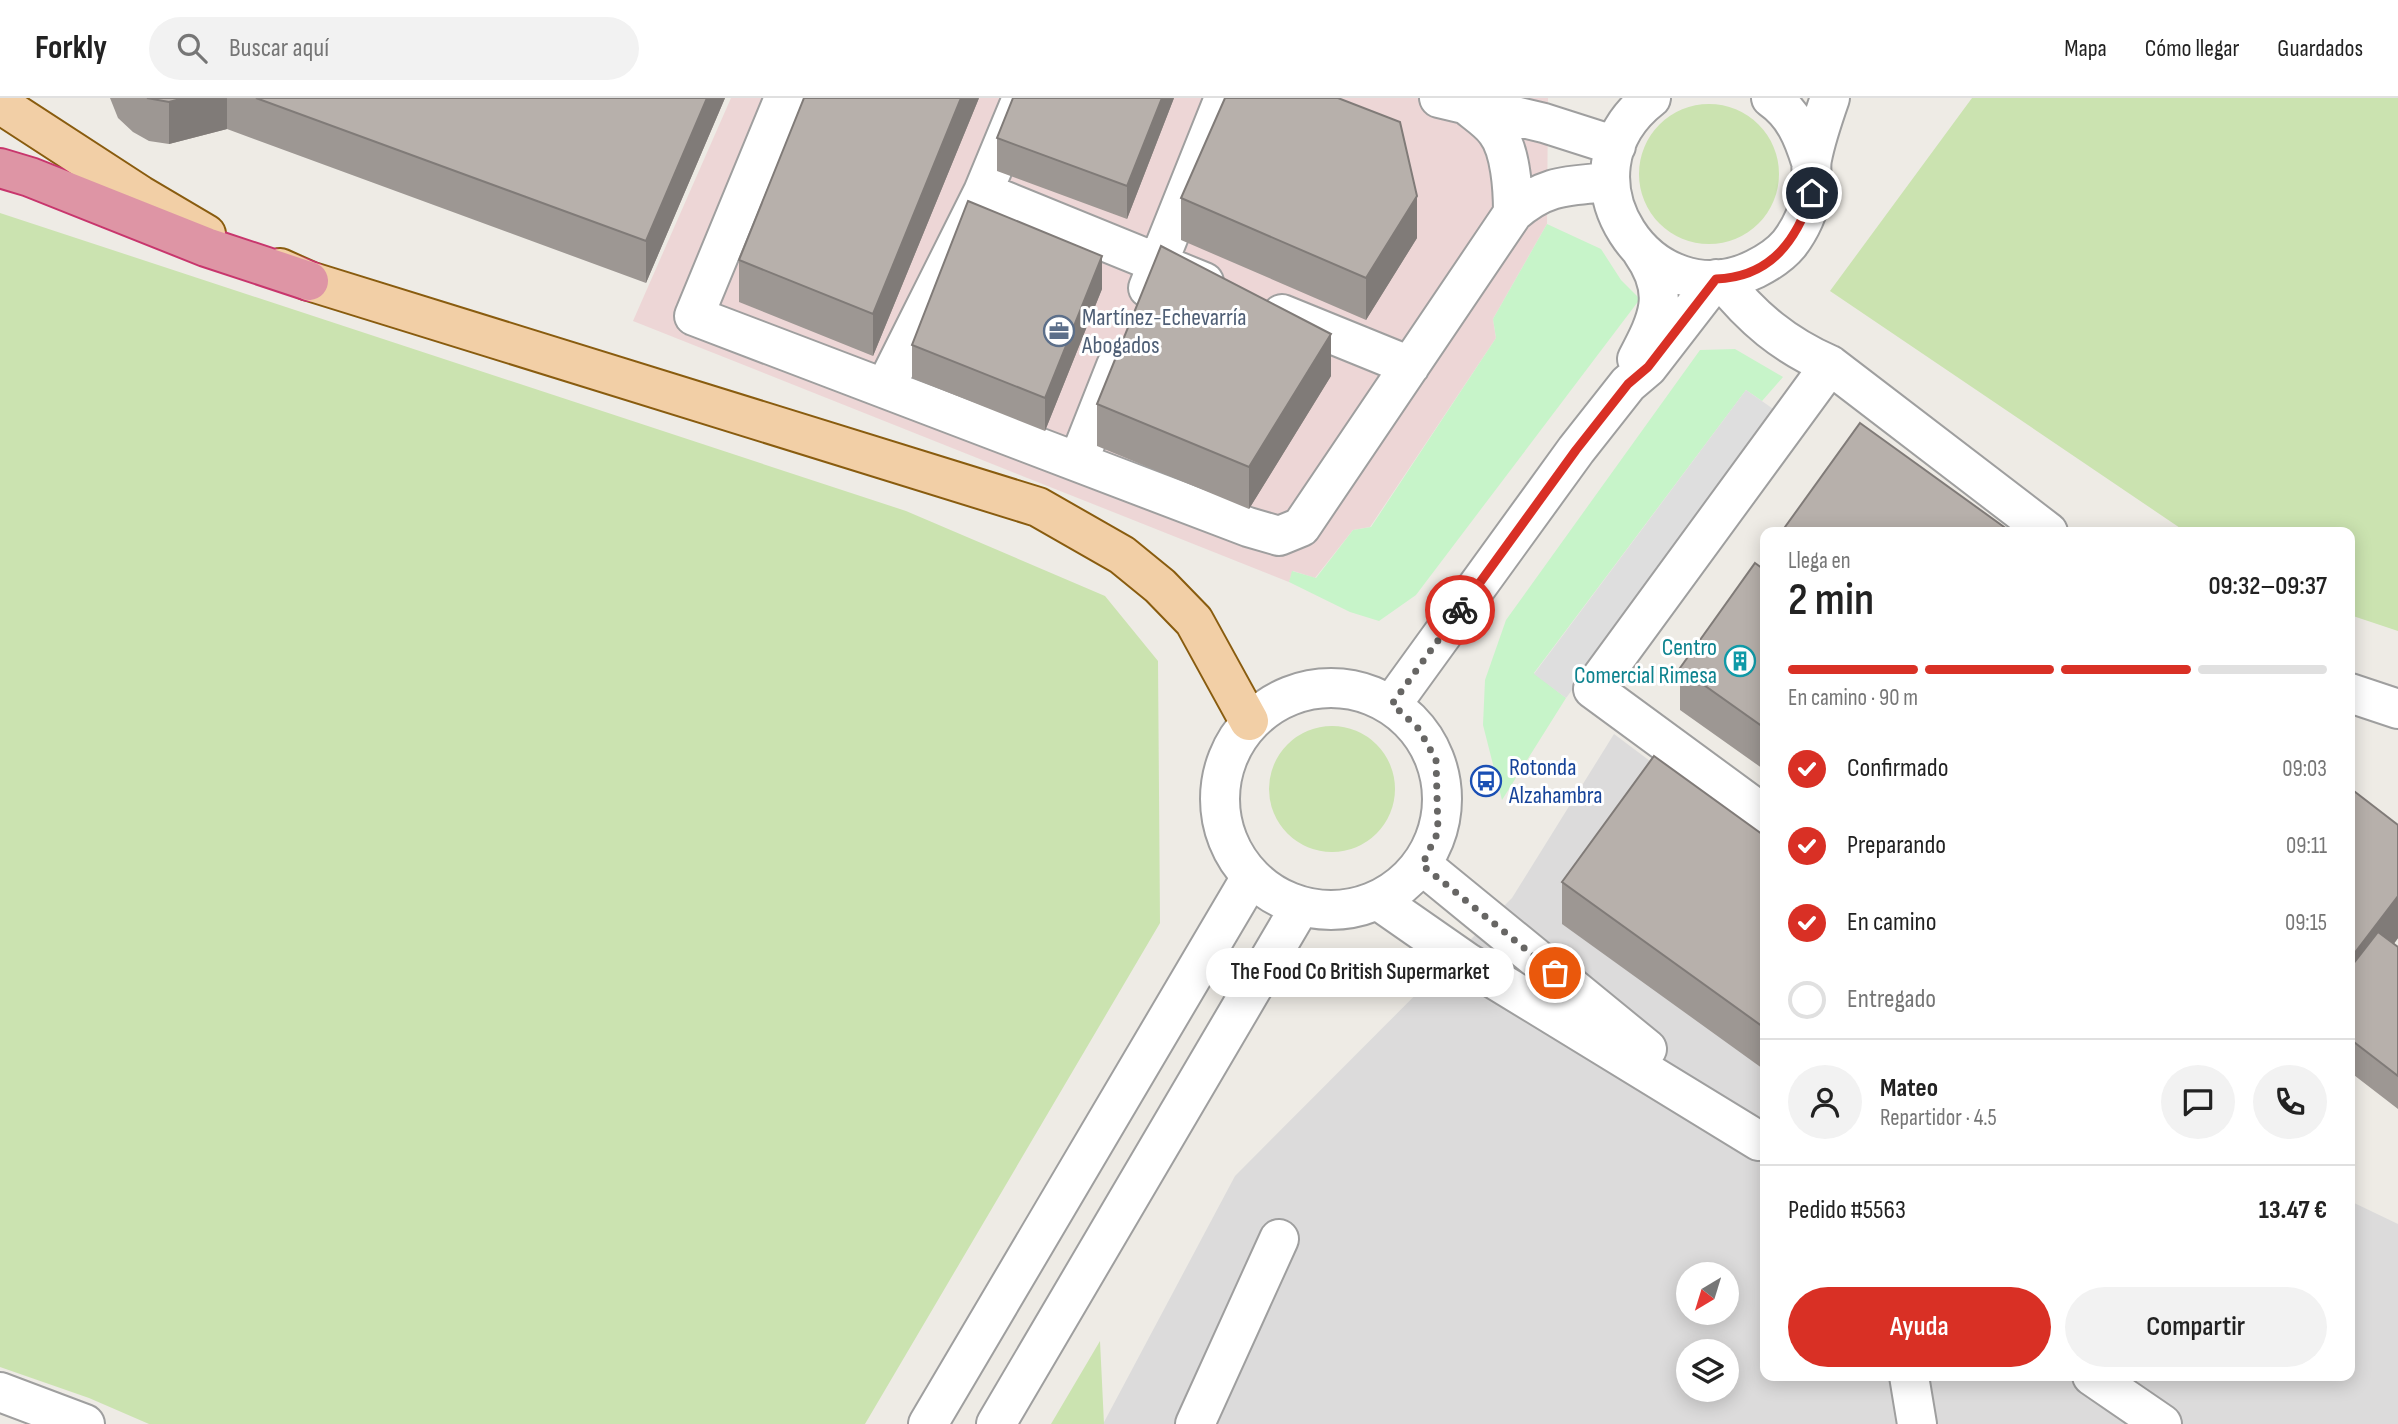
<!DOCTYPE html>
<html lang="es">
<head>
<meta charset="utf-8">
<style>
	body { margin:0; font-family:"Sofia Sans Condensed",sans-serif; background:#f2f2f2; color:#222; height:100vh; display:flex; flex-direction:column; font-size:26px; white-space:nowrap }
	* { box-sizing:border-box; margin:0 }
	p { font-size:23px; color:#767676 }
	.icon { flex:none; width:38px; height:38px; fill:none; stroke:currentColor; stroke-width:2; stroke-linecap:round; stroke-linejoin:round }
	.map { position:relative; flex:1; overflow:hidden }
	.details { position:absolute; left:1760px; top:429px; width:595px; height:854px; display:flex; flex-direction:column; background:#fff; border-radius:14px; box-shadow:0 4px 18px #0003 }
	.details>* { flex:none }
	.needle { width:46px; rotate:218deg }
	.tools { position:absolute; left:1676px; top:1164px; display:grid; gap:14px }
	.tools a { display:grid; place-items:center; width:63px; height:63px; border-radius:50%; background:#fff; box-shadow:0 4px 18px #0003; font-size:35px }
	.pin { position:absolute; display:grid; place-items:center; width:60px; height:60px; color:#fff; margin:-30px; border:4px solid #fff; border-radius:50%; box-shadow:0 2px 7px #0007 }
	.courier { position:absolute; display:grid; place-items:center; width:70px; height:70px; margin:-35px; border:5px solid #d93025; border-radius:50%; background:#fff; color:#222; box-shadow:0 2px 9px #0007 }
	.bubble { position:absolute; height:49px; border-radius:24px; background:#fff; box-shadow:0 4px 18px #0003; font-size:23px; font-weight:600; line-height:49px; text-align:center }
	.summary em { font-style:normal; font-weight:600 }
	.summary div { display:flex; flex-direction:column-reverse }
	.summary { display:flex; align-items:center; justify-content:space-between; height:119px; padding:0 28px }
	h1 { font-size:46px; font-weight:600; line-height:52px }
	.bar { display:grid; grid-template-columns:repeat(4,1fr); gap:10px 7px; align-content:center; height:84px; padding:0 28px }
	.bar i { height:9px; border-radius:5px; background:#e0e0e0 }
	.bar .selected { background:#d93025 }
	.bar p { grid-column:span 4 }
	.line { display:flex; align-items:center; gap:18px; padding:0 28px; border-top:2px solid #e0e0e0 }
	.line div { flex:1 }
	.round { display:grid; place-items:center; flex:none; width:74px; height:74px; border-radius:37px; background:#f2f2f2 }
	ol { padding:0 28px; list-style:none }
	li { display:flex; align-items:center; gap:21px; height:77px }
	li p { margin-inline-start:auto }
	li .icon { padding:7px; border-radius:50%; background:#d93025; color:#fff; stroke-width:4 }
	li:last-child { color:#767676 }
	li i { width:38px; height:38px; border:4px solid #e0e0e0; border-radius:50% }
	.primary-button { display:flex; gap:14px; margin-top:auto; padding:14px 28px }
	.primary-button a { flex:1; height:80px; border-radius:42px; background:#d93025; color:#fff; font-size:28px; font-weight:600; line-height:80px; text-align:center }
	.primary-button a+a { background:#f2f2f2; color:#222 }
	header { display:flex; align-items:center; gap:42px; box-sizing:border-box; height:98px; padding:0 35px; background:#fff; border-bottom:2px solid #e0e0e0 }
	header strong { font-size:33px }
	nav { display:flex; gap:38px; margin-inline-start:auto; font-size:24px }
	.search { width:490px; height:63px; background:#f2f2f2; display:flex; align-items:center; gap:18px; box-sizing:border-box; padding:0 24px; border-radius:38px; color:#767676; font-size:26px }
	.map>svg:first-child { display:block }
	.residential { fill:#dcdbdb; fill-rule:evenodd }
	.commercial { fill:#edd6d6 }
	.grass { fill:#cbe3b0 }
	.park { fill:#c7f4c9 }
	.parking { fill:#dedede }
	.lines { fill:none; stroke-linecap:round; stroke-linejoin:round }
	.minor-casing { stroke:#9f9f9f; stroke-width:42 }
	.major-casing { stroke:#895c0f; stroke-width:42 }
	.highway-casing { stroke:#c8366d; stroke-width:42 }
	.minor { stroke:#fff; stroke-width:38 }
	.major { stroke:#f2cfa6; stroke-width:38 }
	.highway { stroke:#de95a5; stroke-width:38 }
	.wall { fill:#9d9793 }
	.shaded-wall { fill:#807b78 }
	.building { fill:#b7b0ab; stroke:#807b78; stroke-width:2 }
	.done { stroke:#676664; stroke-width:7; stroke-dasharray:0 12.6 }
	.route { stroke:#d93025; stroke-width:9 }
	.labels { text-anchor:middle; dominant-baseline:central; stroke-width:6; stroke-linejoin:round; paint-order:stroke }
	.service-label { font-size:24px; fill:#4e5e75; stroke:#fff; text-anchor:start }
	.culture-label { font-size:24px; fill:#0d838f; stroke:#fff; text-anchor:end }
	.transit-label { font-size:24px; fill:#164399; stroke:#fff; text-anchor:start }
</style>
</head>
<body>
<header>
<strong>Forkly</strong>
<div class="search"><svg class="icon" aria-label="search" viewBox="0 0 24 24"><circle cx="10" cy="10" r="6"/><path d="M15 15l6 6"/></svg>Buscar aquí</div>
<nav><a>Mapa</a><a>Cómo llegar</a><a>Guardados</a></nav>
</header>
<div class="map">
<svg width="2398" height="1326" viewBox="0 0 2398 1326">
	<rect width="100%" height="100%" fill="#eeebe5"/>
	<path class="residential" d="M1614,636L1766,750V1278H2350V1103L2398,1126V1326H1103L1235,1078L1512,800ZM1689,1176H1727V1214H1689ZM1689,1253H1727V1292H1689Z"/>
	<path class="commercial" d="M731,0H1548L1547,126L1493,221L1496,240L1370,429L1353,432L1315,480L1293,473L1289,484L633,223Z"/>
	<path class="grass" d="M1972,0H2398V533L2350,517V434H2186L1830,193Z
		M1639 76a70 70 0 1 1 140 0a70 70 0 1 1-140 0Z
		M0,115L906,413L1105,498L1158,563L1160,825L865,1326H149L89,1300L0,1269Z
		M1269 691a63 63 0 1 1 126 0a63 63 0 1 1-126 0Z
		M1100,1243L1104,1326H1051Z"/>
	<path class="park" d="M1547,126L1601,151L1621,182L1640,201L1416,497L1379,523L1350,514L1289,484L1292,473L1316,480L1353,432L1371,429L1496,240L1493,221Z
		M1735,251L1783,279L1762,303L1746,292L1534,575L1566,600L1502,702L1483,627L1485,582L1506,522L1700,252Z"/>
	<path class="parking" d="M1746,292L1779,315L1566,600L1534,576Z"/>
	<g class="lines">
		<g class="minor-casing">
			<path id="minor" d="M784,0L694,218L1248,429L1279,438L1301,429L1513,115C1546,86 1568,88 1610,84
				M1439,0L1544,25L1616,48
				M1651,0C1552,77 1651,223 1755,171C1767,165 1780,157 1789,146C1800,132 1810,111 1812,93C1813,82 1810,71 1812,61C1816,40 1823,20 1830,0
				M1771,0C1794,16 1803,38 1811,64
				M1467,7C1476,15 1489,23 1496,33C1511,52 1513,92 1513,115
				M983,94L1204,184
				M1721,181C1752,220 1784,247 1830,267
				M1148,190L1224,0
				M1282,216L1410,268
				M1637,261C1658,221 1671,195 1642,154
				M885,290L983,94L1022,0
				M1078,364L1116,268
				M1220 701a111 111 0 1 1 222 0a111 111 0 1 1-222 0Z
				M2350,595L2398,611
				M1392,606L1576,352L1628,286L1648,269L1716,181
				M1766,718L1593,591L1830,267L2048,434
				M1422,767L1647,951
				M1379,803L1468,865L1759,1043
				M1909,1278L1917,1326
				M2092,1278L2162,1326
				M0,1294L85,1326
				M928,1326L1251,779
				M996,1326L1300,809
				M1195,1326L1279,1141"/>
		</g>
		<g class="major-casing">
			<path id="major" d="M0,6L140,97L206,136
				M280,170L309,183L1038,409L1122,457L1160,488L1194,523L1249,623"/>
		</g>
		<g class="highway-casing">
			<path id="highway" d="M0,70L30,79L206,149L309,183"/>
		</g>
		<use href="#minor" class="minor"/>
		<use href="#major" class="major"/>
		<use href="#highway" class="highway"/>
	</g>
	<path class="wall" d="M110,0H725L646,185L227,31L169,46L149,43L133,34L118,20Z
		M979,0L873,258L739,204V162Z
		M1174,0L1127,121L997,73V40Z
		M1181,100L1417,140L1366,222L1181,142Z
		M1102,191L1045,333L912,280V247Z
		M1331,278L1249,411L1097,348V306Z
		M1785,429L2011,434H1785Z
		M1766,473V673L1680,612V570Z
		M2350,690L2398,727V840L2394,846L2398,849V1011L2350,974Z
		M1766,739V973L1562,826V784Z"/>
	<path class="shaded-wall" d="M184,0H227V31L169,46V4Z
		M707,0H725L646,185V143Z
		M961,0H979L873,258V216Z
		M1162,0H1174L1127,121V88Z
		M1417,98V140L1366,222V180Z
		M1102,158V191L1045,333V300Z
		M1331,236V278L1249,411V369Z
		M2398,798V840L2350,903V861Z"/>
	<path class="building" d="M147,0H184L169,4Z
		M256,0H707L646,143Z
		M804,0H961L873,216L739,162Z
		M1013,0H1162L1127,88L997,40Z
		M1225,0H1338L1400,24L1417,98L1366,180L1181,100Z
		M968,103L1102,158L1045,300L912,247Z
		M1161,148L1331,236L1249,369L1097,306Z
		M1860,325L2011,434H1792L1785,429Z
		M1755,465L1766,473V631L1680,570Z
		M1654,658L1766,739V931L1562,784Z
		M2350,690L2398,727V798L2350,861Z
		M2378,834L2398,849V978L2350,941V870Z"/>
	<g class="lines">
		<path class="done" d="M1460,512L1392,606L1419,631L1436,662L1438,734L1422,767L1555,875"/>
		<path class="route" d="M1460,512L1576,352L1628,286L1648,269L1716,181C1771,179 1797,142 1812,95"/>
	</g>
	<defs>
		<g id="office-ring" transform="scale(1.575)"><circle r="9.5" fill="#fff" stroke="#5c6f8a" stroke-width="1.5"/><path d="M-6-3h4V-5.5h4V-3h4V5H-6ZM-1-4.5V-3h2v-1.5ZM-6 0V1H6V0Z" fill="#5c6f8a"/></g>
		<g id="building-ring" transform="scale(1.575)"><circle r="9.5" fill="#fff" stroke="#0f9aa8" stroke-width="1.5"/><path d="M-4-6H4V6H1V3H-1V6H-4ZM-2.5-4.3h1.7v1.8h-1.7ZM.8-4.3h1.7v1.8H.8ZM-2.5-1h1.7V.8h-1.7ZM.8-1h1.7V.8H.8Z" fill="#0f9aa8"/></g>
		<g id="bus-ring" transform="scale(1.575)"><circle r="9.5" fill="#fff" stroke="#1a4fb4" stroke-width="1.5"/><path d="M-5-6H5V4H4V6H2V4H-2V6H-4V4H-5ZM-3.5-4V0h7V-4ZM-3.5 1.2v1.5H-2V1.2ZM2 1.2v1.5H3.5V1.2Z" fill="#1a4fb4"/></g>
	</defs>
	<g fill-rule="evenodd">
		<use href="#office-ring" x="1059" y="233"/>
		<use href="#building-ring" x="1740" y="563"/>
		<use href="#bus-ring" x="1486" y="683"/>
	</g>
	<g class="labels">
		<g class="service-label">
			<text x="1082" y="219">Martínez-Echevarría<tspan x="1082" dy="28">Abogados</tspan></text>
		</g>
		<g class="culture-label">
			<text x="1717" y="549">Centro<tspan x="1717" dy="28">Comercial Rimesa</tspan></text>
		</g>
		<g class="transit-label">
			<text x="1509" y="669">Rotonda<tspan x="1509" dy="28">Alzahambra</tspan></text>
		</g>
	</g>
</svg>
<div class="tools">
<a><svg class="needle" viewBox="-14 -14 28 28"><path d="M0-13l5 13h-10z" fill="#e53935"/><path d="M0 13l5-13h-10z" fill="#767676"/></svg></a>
<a><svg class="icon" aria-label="layers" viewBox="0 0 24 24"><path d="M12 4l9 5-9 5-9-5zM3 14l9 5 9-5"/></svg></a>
</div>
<div class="pin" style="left:1555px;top:875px;background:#ea580c"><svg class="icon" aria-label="bag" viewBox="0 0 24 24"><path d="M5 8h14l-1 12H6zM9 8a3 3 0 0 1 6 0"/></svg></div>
<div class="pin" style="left:1812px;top:95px;background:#1f2937"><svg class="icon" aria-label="home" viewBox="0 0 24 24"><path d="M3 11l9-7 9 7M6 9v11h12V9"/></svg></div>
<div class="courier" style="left:1460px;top:512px"><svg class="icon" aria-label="bike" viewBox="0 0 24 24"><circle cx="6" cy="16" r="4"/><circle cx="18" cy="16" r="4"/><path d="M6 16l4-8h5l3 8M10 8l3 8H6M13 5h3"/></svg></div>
<div class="bubble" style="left:1206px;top:850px;width:308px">The Food Co British Supermarket</div>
<section class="details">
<div class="summary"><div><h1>2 min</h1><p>Llega en</p></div><em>09:32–09:37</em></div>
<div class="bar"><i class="selected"></i><i class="selected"></i><i class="selected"></i><i></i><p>En camino · 90 m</p></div>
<ol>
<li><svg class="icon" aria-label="check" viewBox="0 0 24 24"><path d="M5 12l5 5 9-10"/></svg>Confirmado<p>09:03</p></li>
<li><svg class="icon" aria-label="check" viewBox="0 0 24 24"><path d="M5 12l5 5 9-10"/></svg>Preparando<p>09:11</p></li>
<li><svg class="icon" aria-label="check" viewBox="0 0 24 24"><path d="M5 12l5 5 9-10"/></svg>En camino<p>09:15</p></li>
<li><i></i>Entregado</li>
</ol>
<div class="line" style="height:126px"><a class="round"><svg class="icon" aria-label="person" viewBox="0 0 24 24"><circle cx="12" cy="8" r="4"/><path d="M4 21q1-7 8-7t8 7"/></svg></a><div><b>Mateo</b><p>Repartidor · 4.5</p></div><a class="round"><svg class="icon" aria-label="chat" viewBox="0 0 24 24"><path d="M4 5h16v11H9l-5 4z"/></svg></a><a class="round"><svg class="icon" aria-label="phone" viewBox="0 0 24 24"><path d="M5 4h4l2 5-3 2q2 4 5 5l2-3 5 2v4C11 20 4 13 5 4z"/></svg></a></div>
<div class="line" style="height:91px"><div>Pedido #5563</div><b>13.47 €</b></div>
<div class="primary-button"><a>Ayuda</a><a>Compartir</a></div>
</section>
</div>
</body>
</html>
